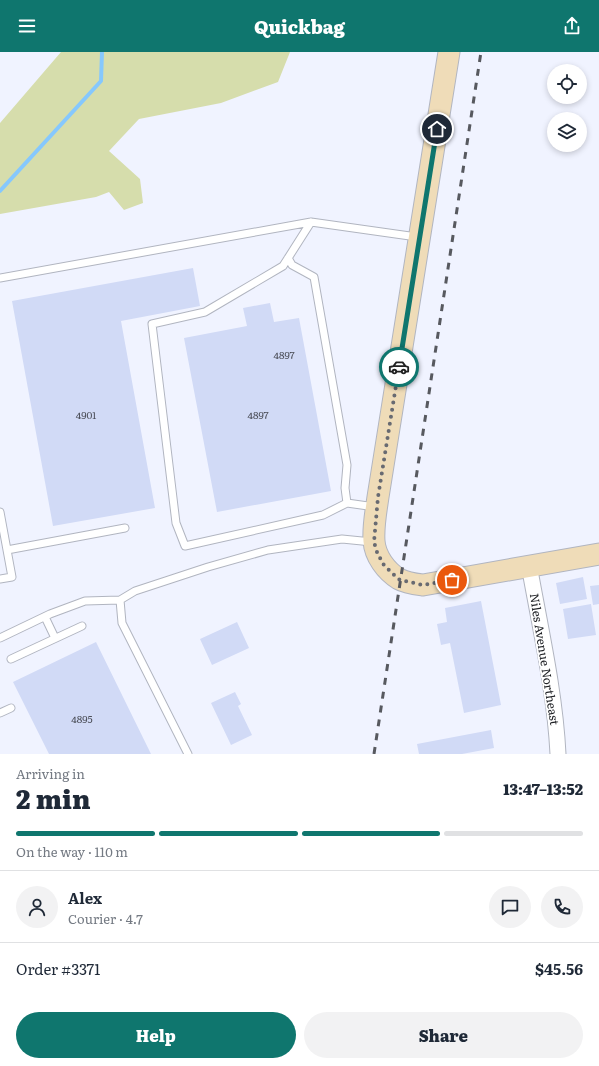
<!DOCTYPE html>
<html lang="en">
<head>
<meta charset="utf-8">
<style>
	body { margin:0; font-family:Literata,serif; background:#f2f2f3; color:#1f2937; height:100vh; display:flex; flex-direction:column; font-size:15px; white-space:nowrap }
	* { box-sizing:border-box; margin:0 }
	p { font-size:13px; color:#747a83 }
	.icon { flex:none; width:22px; height:22px; fill:none; stroke:currentColor; stroke-width:2; stroke-linecap:round; stroke-linejoin:round }
	.map { position:relative; height:702px; overflow:hidden }
	.details { display:flex; flex-direction:column; background:#fff; flex:1 }
	.details>* { flex:none }
	.fabs { position:absolute; left:547px; top:12px; display:grid; gap:8px }
	.fabs a { display:grid; place-items:center; width:40px; height:40px; border-radius:50%; background:#fff; box-shadow:0 2px 6px #0003; font-size:20px }
	.pin { position:absolute; display:grid; place-items:center; width:34px; height:34px; color:#fff; margin:-17px; border:2px solid #fff; border-radius:50%; box-shadow:0 1px 4px #0007 }
	.courier { position:absolute; display:grid; place-items:center; width:40px; height:40px; margin:-20px; border:3px solid #0f766e; border-radius:50%; background:#fff; color:#222; box-shadow:0 1px 5px #0007 }
	.overview em { font-style:normal; font-weight:800 }
	.overview div { display:flex; flex-direction:column-reverse }
	.overview { display:flex; align-items:center; justify-content:space-between; height:68px; padding:0 16px }
	h1 { font-size:26px; font-weight:800; line-height:30px }
	.bar { display:grid; grid-template-columns:repeat(4,1fr); gap:6px 4px; align-content:center; height:48px; padding:0 16px }
	.bar i { height:5px; border-radius:3px; background:#e0e1e3 }
	.bar .current { background:#0f766e }
	.bar p { grid-column:span 4 }
	.line { display:flex; align-items:center; gap:10px; padding:0 16px; border-top:1px solid #e0e1e3 }
	.line div { flex:1 }
	.round { display:grid; place-items:center; flex:none; width:42px; height:42px; border-radius:21px; background:#f2f2f3 }
	.primary-button { display:flex; gap:8px; margin-top:auto; padding:8px 16px }
	.primary-button a { flex:1; height:46px; border-radius:24px; background:#0f766e; color:#fff; font-size:16px; font-weight:800; line-height:46px; text-align:center }
	.primary-button a+a { background:#f2f2f3; color:#1f2937 }
	header { display:flex; justify-content:space-between; align-items:center; height:52px; padding:0 16px; background:#0f766e; color:#fff; font-size:18px; font-weight:800 }
	.map>svg:first-child { display:block }
	.green { fill:#d6ddac }
	.lines { fill:none; stroke-linecap:round; stroke-linejoin:round }
	.stream { stroke:#86c8fd; stroke-width:4 }
	.building { fill:#d1daf6 }
	.lane-casing { stroke:#b1b5c0; stroke-width:9 }
	.street-casing { stroke:#b1b5c0; stroke-width:17 }
	.secondary-casing { stroke:#b1b5c0; stroke-width:23 }
	.lane { stroke:#fff; stroke-width:7 }
	.street { stroke:#fff; stroke-width:15 }
	.secondary { stroke:#efdcb8; stroke-width:21 }
	.rail { stroke:#57595f; stroke-width:3; stroke-dasharray:7 7; stroke-linecap:butt }
	.done { stroke:#686a71; stroke-width:4; stroke-dasharray:0 7.2 }
	.route { stroke:#0f766e; stroke-width:5 }
	.labels { text-anchor:middle; dominant-baseline:central; stroke-width:3.5; stroke-linejoin:round; paint-order:stroke }
	.number-label { font-size:10px; fill:#4c4f59 }
	.street-label { font-size:12px; fill:#1f2125; stroke:#fff }
</style>
</head>
<body>
<header><svg class="icon" aria-label="menu" viewBox="0 0 24 24"><path d="M4 6h16M4 12h16M4 18h16"/></svg>Quickbag<svg class="icon" aria-label="share" viewBox="0 0 24 24"><path d="M12 15V3M7 8l5-5 5 5M5 13v7h14v-7"/></svg></header>
<div class="map">
<svg width="599" height="702" viewBox="0 0 599 702">
	<rect width="100%" height="100%" fill="#f0f3ff"/>
	<path class="green" d="M61,0H290L278,30L221,51L139,67L109,99L140,127L143,151L124,158L109,140L96,145L0,162V71Z"/>
	<g class="lines">
		<path class="stream" d="M0,139L101,29L102,0"/>
	</g>
	<path class="building" d="M193,216L200,254L121,269L155,456L53,474L12,249Z
		M270,251L274,270L299,266L331,439L217,460L184,286L247,274L243,256Z
		M583,525L587,547L560,552L556,531Z
		M599,533V552L593,553L590,534Z
		M481,549L501,653L464,661L450,591L441,593L437,572L447,570L445,556Z
		M591,552L596,583L568,587L563,557Z
		M237,570L249,596L212,613L200,587Z
		M96,590L151,702H49L13,630Z
		M235,640L241,652L238,654L252,683L231,693L211,651Z
		M491,678L494,696L462,702H419L417,692Z"/>
	<g class="lines">
		<g class="lane-casing">
			<path id="lane" d="M311,170L283,214L205,260L152,272L176,471L185,494L323,463L347,451
				M288,206L292,213L314,225L347,413L345,436L347,451L375,455
				M0,226L311,170L417,185
				M0,460L12,525L0,527
				M7,498L125,476
				M45,565L55,586
				M0,586L50,562L85,549L120,548
				M11,607L82,574
				M0,661L11,656
				M188,702L122,571L120,548L135,539L208,515L268,498L342,487L372,490"/>
		</g>
		<g class="street-casing">
			<path id="street" d="M529,513C540,575 555,640 558,702"/>
		</g>
		<g class="secondary-casing">
			<path id="secondary" d="M449,0L378,445C376,459 373,474 374,489C375,504 386,519 399,527C406,531 415,532 423,533L599,502"/>
		</g>
		<use href="#lane" class="lane"/>
		<use href="#street" class="street"/>
		<use href="#secondary" class="secondary"/>
		<path class="rail" d="M374,702L481,0"/>
	</g>
	<g class="lines">
		<path class="done" d="M399,315L378,445L374,490L377,500L383,512L392,521L400,528L423,533L452,528"/>
		<path class="route" d="M399,315L437,77"/>
	</g>
	<g class="labels">
		<g class="number-label">
			<text x="284" y="302">4897</text>
			<text x="86" y="362">4901</text>
			<text x="258" y="362">4897</text>
			<text x="82" y="666">4895</text>
		</g>
		<g class="street-label">
			<text transform="translate(545 607) rotate(81)">Niles Avenue Northeast</text>
		</g>
	</g>
</svg>
<div class="fabs">
<a><svg class="icon" aria-label="locate" viewBox="0 0 24 24"><circle cx="12" cy="12" r="6"/><path d="M12 2v4M12 18v4M2 12h4M18 12h4"/></svg></a>
<a><svg class="icon" aria-label="layers" viewBox="0 0 24 24"><path d="M12 4l9 5-9 5-9-5zM3 14l9 5 9-5"/></svg></a>
</div>
<div class="pin" style="left:452px;top:528px;background:#ea580c"><svg class="icon" aria-label="bag" viewBox="0 0 24 24"><path d="M5 8h14l-1 12H6zM9 8a3 3 0 0 1 6 0"/></svg></div>
<div class="pin" style="left:437px;top:77px;background:#1f2937"><svg class="icon" aria-label="home" viewBox="0 0 24 24"><path d="M3 11l9-7 9 7M6 9v11h12V9"/></svg></div>
<div class="courier" style="left:399px;top:315px"><svg class="icon" aria-label="car" viewBox="0 0 24 24"><path d="M5 17H2v-5l4-1 3-4h7l3 4 3 1v5h-3M9 17h6M6 11h13"/><circle cx="7" cy="17" r="2"/><circle cx="17" cy="17" r="2"/></svg></div>
</div>
<section class="details">
<div class="overview"><div><h1>2 min</h1><p>Arriving in</p></div><em>13:47–13:52</em></div>
<div class="bar"><i class="current"></i><i class="current"></i><i class="current"></i><i></i><p>On the way · 110 m</p></div>
<div class="line" style="height:72px"><a class="round"><svg class="icon" aria-label="person" viewBox="0 0 24 24"><circle cx="12" cy="8" r="4"/><path d="M4 21q1-7 8-7t8 7"/></svg></a><div><b>Alex</b><p>Courier · 4.7</p></div><a class="round"><svg class="icon" aria-label="chat" viewBox="0 0 24 24"><path d="M4 5h16v11H9l-5 4z"/></svg></a><a class="round"><svg class="icon" aria-label="phone" viewBox="0 0 24 24"><path d="M5 4h4l2 5-3 2q2 4 5 5l2-3 5 2v4C11 20 4 13 5 4z"/></svg></a></div>
<div class="line" style="height:52px"><div>Order #3371</div><b>$45.56</b></div>
<div class="primary-button"><a>Help</a><a>Share</a></div>
</section>
</body>
</html>
